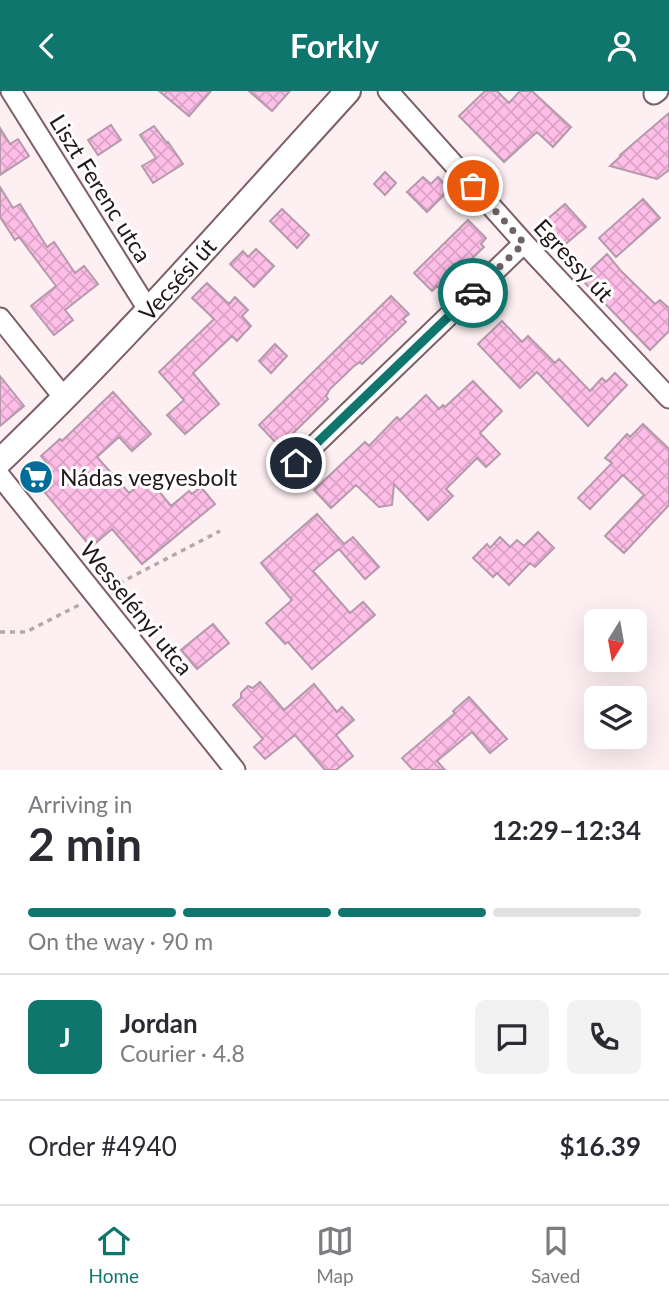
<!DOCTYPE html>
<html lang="en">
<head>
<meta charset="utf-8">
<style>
	body { margin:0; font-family:Lato,sans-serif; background:#f2f2f3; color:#2b2b33; height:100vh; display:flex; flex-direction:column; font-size:26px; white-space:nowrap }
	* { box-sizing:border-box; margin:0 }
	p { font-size:23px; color:#7c7c81 }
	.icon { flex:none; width:38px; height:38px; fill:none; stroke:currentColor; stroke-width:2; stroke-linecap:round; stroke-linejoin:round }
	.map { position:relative; height:679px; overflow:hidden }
	.side { display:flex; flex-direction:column; background:#fff; flex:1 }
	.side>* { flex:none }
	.needle { width:46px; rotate:191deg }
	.controls { position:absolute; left:584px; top:518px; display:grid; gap:14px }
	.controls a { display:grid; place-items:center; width:63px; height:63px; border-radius:10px; background:#fff; box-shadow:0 7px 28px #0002; font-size:35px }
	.pin { position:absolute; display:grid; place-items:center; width:60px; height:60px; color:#fff; margin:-30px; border:4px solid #fff; border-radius:50%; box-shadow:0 2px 7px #0007 }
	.courier { position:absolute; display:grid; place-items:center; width:70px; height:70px; margin:-35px; border:5px solid #0f766e; border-radius:50%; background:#fff; color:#222; box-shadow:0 2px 9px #0007 }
	.head em { font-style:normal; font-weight:700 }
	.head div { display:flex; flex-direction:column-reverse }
	.head { display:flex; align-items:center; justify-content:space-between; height:119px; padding:0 28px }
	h1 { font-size:46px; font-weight:700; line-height:52px }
	.bar { display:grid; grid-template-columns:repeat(4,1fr); gap:10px 7px; align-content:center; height:84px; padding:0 28px }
	.bar i { height:9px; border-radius:5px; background:#e1e1e2 }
	.bar .current { background:#0f766e }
	.bar p { grid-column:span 4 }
	.line { display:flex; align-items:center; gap:18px; padding:0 28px; border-top:2px solid #e1e1e2 }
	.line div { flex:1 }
	.round { display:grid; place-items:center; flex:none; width:74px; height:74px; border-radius:10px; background:#f2f2f3 }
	header { display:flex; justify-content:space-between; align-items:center; height:91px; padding:0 28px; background:#0f766e; color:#fff; font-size:32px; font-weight:700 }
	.tabs { display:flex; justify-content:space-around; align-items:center; height:98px; border-top:2px solid #e1e1e2; background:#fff; font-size:19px; color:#7c7c81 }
	.tabs a { display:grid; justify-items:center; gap:4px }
	.tabs .current { color:#0f766e }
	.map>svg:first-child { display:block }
	.building { fill:url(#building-cross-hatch); stroke:#b49aaa; stroke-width:2 }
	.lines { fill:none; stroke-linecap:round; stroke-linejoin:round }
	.minor-casing { stroke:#7d6066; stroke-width:23 }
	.major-casing { stroke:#7d6066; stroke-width:28 }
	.path { stroke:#b5a7aa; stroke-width:3.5; stroke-dasharray:5 5; stroke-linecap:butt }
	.minor { stroke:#fff; stroke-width:19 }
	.major { stroke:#fff; stroke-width:24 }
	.done { stroke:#6f6366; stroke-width:7; stroke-dasharray:0 12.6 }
	.route { stroke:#0f766e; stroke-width:9 }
	.labels { text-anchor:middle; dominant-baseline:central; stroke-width:6; stroke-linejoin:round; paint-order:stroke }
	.street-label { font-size:23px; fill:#23171a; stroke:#fff }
	.poi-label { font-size:23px; fill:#23171a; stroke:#fff; text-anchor:start }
</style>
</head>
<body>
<header><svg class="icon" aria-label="back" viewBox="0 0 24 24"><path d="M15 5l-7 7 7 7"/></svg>Forkly<svg class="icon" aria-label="person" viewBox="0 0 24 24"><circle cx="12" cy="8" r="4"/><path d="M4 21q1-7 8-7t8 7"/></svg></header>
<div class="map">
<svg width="669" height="679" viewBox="0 0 669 679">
	<defs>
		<pattern id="building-cross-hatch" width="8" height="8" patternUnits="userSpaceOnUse" patternTransform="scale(1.75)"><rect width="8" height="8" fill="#ffbee8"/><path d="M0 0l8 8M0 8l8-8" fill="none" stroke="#daa3c6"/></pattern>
	</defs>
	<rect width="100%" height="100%" fill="#fdeff2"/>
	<path class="building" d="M159,0H211L189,25Z
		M249,0H290L272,20Z
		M485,0H497L509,12L520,0H532L571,36L553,56L537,41L504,71L459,25Z
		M669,22V79L657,88L610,75L621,65L620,64Z
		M111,34L121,49L98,64L88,49Z
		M154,35L167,52L168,51L183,73L153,92L142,75L156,67L140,44Z
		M0,37L10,53L18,48L29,65L0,84Z
		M385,81L396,92L385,104L374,93Z
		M423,86L431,93L438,86L450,98L427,121L407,101Z
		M0,96L13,117L20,113L47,156L54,151L75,182L84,175L98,193L65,219L73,229L54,244L31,215L56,195L19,146L15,149L0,126Z
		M643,108L660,127L616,166L599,147Z
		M565,113L586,136L557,160L537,137Z
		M282,118L309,144L297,157L270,130Z
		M468,129L486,147L481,153L484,156L440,198L437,195L432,200L414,182Z
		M256,158L274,175L254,196L230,173L243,160L248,166Z
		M607,163L621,180L655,213L660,209L669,217V240L650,259L585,192L595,183L591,178Z
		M207,192L229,213L235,206L248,219L242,225L251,235L237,250L232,245L193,282L219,313L185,343L167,324L184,309L159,281L214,228L192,207Z
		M391,205L409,223L403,228L406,231L362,273L360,271L354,275L330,298L326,305L328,308L285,350L282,347L277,353L259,334Z
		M502,230L522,251L528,245L555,272L559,268L590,300L602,287L606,291L615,282L627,294L588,335L537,281L520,297L478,253Z
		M275,253L287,265L271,282L259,270Z
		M0,285L24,315L0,335Z
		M473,290L502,320L480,342L500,363L486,376L477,367L446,398L453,405L428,429L394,393L392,414L379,416L356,394L331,417L314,399L365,351L369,355L397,326L400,329L426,304L439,318L443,314L445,316Z
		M113,301L151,343L132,360L119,346L97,366L129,402L148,387L171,415L189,400L192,403L201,396L215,413L142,473L112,438L91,456L30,384L46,371L41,365L60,348L62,350Z
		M643,333L669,358V414L624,462L605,445L644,404L623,384L590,418L578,407L612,372L605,367L627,343L630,346Z
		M317,423L344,453L353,446L379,476L365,488L339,458L313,480L350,522L363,511L375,524L312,578L288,551L285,553L266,532L292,509L261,472Z
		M538,441L554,457L535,476L530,472L509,494L497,482L493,486L473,467L487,453L490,457L500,446L510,456L517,449L524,455Z
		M213,533L229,552L197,578L181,559Z
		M260,591L284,619L314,593L337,621L342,616L354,629L336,644L353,665L336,679H325L295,644L265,668L254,656L263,648L233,614L241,607V602L248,595L253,597Z
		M469,606L507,648L490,662L472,641L437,670L445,679H413L402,667L455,622L453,620Z"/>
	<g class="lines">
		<g class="minor-casing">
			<path id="minor" d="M11,0L149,220
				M388,0L524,152L669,307
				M654,3L658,0
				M0,227L65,308
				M296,372L524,152
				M0,385L235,679"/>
		</g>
		<g class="major-casing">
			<path id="major" d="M0,370C123,253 234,125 348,0"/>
		</g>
		<path class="path" d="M110,497L220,440
			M0,541H26L79,514"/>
		<use href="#minor" class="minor"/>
		<use href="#major" class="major"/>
	</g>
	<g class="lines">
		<path class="done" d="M473,202L524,152L473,95"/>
		<path class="route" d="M296,372L473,202"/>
	</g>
	<defs>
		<g id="supermarket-disc" transform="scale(1.75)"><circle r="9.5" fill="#026d99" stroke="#fff"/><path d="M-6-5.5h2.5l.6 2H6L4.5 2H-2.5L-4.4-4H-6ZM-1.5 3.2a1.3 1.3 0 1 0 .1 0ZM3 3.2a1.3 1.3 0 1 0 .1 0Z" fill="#fff"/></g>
	</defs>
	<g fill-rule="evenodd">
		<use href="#supermarket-disc" x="36" y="386"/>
	</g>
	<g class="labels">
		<g class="street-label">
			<text transform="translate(101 97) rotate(58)">Liszt Ferenc utca</text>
			<text transform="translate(574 169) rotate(47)">Egressy út</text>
			<text transform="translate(177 188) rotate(-48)">Vecsési út</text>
			<text transform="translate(137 517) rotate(51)">Wesselényi utca</text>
		</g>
		<g class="poi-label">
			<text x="60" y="386">Nádas vegyesbolt</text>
		</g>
	</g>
</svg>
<div class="controls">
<a><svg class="needle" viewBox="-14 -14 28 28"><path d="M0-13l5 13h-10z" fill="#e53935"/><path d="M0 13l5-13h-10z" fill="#7c7c81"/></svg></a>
<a><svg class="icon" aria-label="layers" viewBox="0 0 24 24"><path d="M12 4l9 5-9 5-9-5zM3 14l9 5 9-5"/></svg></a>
</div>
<div class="pin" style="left:473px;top:95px;background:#ea580c"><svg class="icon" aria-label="bag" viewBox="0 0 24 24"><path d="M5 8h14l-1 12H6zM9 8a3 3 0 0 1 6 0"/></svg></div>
<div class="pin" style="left:296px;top:372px;background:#1f2937"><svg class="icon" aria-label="home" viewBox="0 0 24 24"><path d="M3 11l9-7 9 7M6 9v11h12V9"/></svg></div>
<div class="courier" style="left:473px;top:202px"><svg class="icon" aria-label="car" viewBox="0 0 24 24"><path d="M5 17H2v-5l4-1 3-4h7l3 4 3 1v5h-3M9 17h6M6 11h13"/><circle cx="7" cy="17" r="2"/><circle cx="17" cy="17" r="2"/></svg></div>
</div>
<section class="side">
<div class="head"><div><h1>2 min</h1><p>Arriving in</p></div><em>12:29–12:34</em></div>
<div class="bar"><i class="current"></i><i class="current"></i><i class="current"></i><i></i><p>On the way · 90 m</p></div>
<div class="line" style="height:126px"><b class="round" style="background:#0f766e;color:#fff">J</b><div><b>Jordan</b><p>Courier · 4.8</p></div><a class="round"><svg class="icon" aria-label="chat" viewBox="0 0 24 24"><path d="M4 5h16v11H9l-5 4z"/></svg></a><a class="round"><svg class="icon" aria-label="phone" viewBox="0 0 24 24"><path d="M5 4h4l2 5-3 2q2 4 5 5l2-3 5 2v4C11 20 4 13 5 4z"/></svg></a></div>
<div class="line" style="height:91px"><div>Order #4940</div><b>$16.39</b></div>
</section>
<nav class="tabs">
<a class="current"><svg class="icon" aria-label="home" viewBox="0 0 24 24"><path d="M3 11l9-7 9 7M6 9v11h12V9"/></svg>Home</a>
<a><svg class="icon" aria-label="map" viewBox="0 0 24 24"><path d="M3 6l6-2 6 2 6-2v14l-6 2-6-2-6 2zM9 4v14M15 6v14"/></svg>Map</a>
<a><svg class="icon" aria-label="saved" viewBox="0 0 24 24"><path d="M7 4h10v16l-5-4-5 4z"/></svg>Saved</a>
</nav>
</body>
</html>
